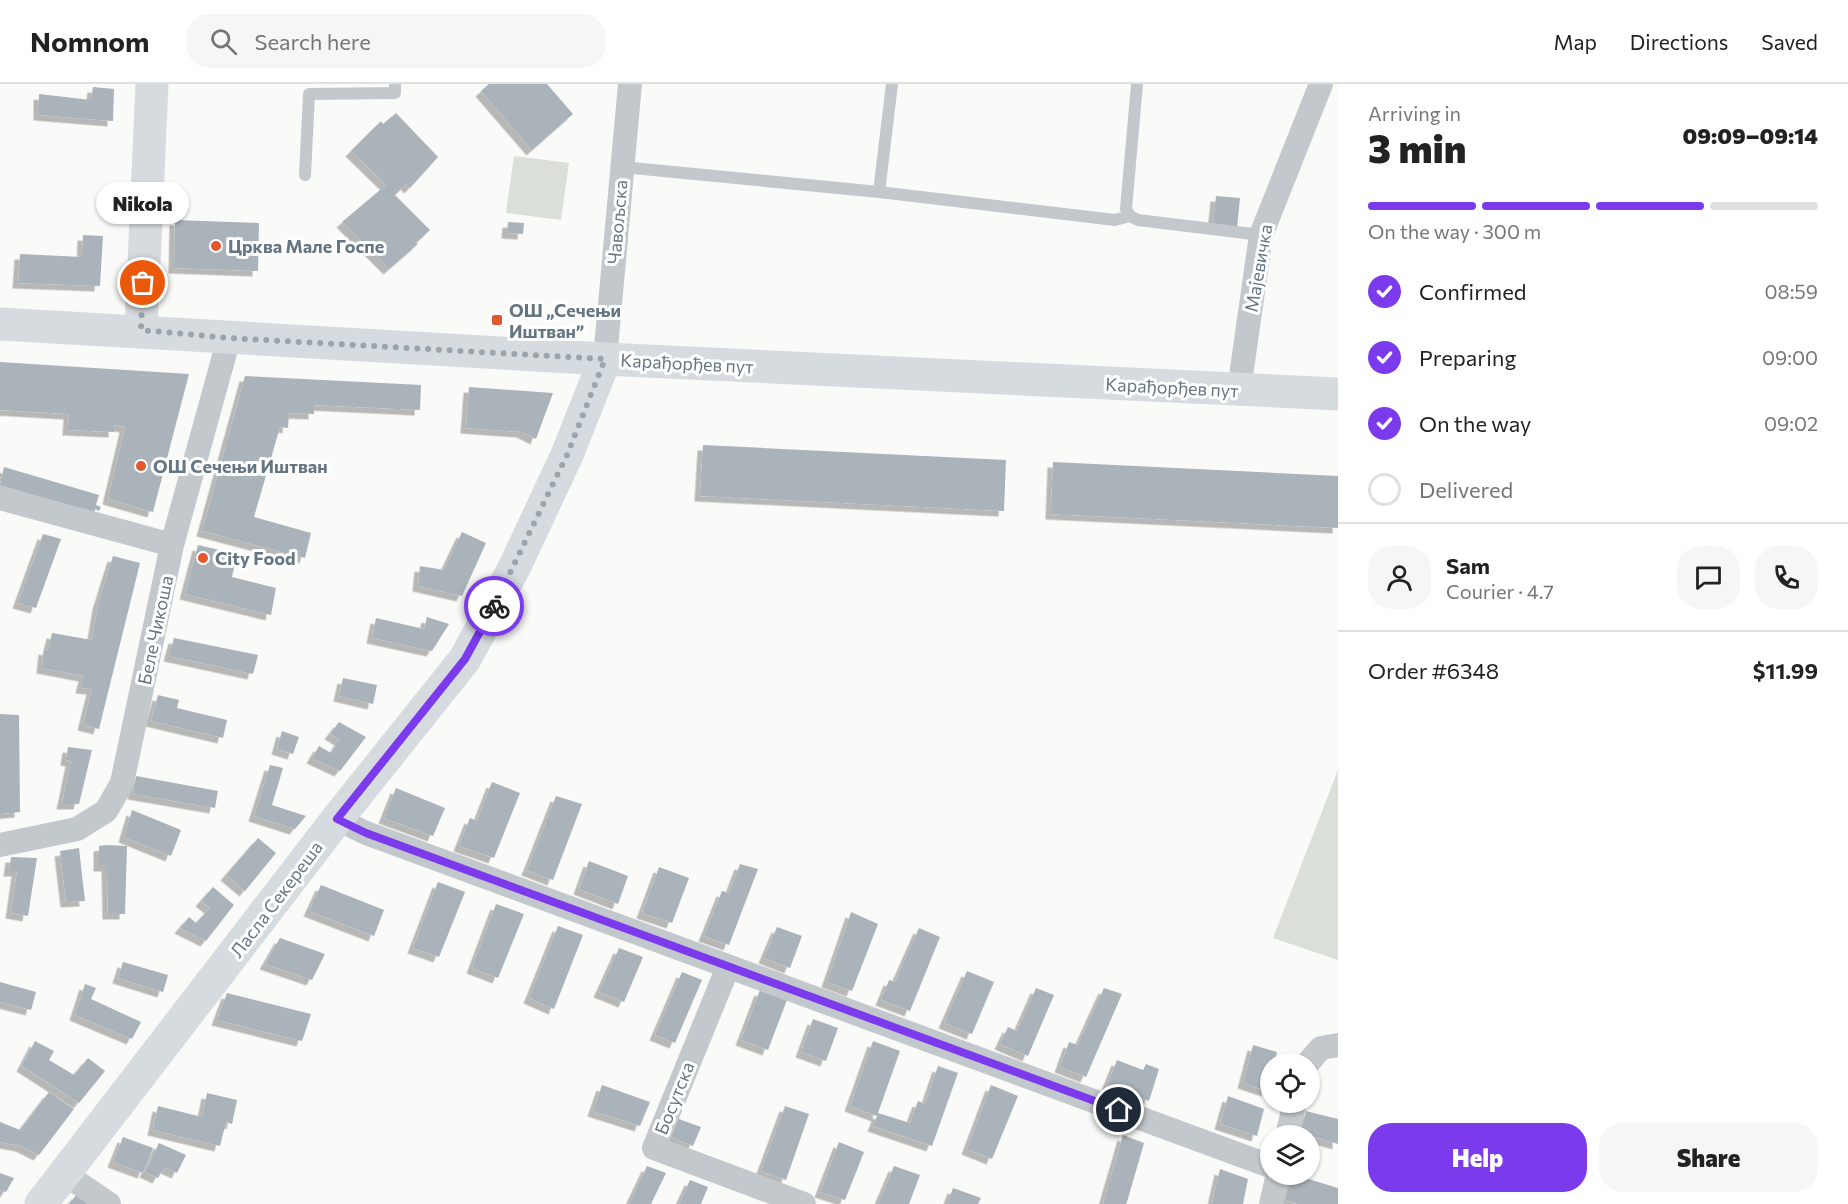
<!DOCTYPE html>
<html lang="en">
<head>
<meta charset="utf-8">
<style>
	body { margin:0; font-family:Commissioner,sans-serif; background:#f6f6f6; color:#222; height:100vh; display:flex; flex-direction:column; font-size:22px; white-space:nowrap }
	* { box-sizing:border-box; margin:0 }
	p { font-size:20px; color:#767676 }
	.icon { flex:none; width:33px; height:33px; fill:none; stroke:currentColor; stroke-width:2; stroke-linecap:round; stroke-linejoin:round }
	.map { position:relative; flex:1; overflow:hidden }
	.side { display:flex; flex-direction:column; background:#fff; width:510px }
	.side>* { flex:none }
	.controls { position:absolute; left:1260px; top:969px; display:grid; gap:12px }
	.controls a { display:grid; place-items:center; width:60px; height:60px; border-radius:50%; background:#fff; box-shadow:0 2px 4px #0004; font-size:30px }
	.pin { position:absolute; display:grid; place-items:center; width:51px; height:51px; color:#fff; margin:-26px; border:3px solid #fff; border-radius:50%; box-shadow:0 2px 6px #0007 }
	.courier { position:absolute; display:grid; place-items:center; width:60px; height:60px; margin:-30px; border:4px solid #7c3aed; border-radius:50%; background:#fff; color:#222; box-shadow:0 2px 8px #0007 }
	.bubble { position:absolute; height:42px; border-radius:21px; background:#fff; box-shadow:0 2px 4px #0004; font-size:20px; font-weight:800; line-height:42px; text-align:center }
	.overview em { font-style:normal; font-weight:800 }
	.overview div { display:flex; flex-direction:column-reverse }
	.overview { display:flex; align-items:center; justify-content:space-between; height:102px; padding:0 30px }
	h1 { font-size:39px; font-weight:800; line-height:45px }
	.bar { display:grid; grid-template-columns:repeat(4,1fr); gap:9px 6px; align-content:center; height:72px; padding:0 30px }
	.bar i { height:8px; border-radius:4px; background:#e0e0e0 }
	.bar .on { background:#7c3aed }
	.bar p { grid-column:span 4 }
	.line { display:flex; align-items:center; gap:15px; padding:0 30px; border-top:2px solid #e0e0e0 }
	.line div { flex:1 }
	.round { display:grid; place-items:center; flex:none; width:63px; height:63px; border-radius:24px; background:#f6f6f6 }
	ol { padding:0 30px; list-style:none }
	li { display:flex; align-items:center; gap:18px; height:66px }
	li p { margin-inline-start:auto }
	li .icon { padding:6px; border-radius:50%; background:#7c3aed; color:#fff; stroke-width:4 }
	li:last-child { color:#767676 }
	li i { width:33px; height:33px; border:3px solid #e0e0e0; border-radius:50% }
	.button { display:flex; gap:12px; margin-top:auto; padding:12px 30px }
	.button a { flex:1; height:69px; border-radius:24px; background:#7c3aed; color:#fff; font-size:24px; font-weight:800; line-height:69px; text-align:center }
	.button a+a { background:#f6f6f6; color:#222 }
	header { display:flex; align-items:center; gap:36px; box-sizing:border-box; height:84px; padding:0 30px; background:#fff; border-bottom:2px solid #e0e0e0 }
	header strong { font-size:28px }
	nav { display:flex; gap:33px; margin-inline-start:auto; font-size:21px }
	.search { width:420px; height:54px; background:#f6f6f6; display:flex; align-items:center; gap:15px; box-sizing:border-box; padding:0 21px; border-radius:24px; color:#767676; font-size:22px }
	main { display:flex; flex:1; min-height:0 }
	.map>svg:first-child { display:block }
	.green { fill:#dadfd7 }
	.building { fill:#aab3b9; filter:url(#shadow) }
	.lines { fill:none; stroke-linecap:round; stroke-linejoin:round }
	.lane { stroke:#c3c8cc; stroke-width:12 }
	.street { stroke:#c3c8cc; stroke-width:24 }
	.secondary { stroke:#d6dbdf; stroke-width:33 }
	.done { stroke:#99a4ac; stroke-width:6; stroke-dasharray:0 10.8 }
	.route { stroke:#7c3aed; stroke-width:8 }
	.poi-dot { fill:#e4572e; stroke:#fff; stroke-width:2 }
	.labels { text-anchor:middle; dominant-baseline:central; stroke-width:6; stroke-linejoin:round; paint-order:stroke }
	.street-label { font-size:18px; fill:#657683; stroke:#fff }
	.poi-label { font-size:18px; font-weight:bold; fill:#657683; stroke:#fff; text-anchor:start }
</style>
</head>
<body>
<header>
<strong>Nomnom</strong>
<div class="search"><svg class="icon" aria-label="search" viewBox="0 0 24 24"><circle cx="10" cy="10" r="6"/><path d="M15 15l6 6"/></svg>Search here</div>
<nav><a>Map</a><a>Directions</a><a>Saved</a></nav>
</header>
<main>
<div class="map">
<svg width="1338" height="1120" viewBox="0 0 1338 1120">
	<defs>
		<filter id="shadow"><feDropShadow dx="-5.5" dy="5.5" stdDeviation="0" flood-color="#0004"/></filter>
	</defs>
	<rect width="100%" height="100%" fill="#fafaf8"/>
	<path class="green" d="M514,72L569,79L561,136L506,129Z
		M1338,686V876L1273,854Z"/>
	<path class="building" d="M489,0H547L573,30L532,66L481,7Z
		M93,3L114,5L113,37L39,31V10L91,16Z
		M396,29L438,73L410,104L406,100L395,111L430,146L416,159L418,160L389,185L342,138L386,101L351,67L381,37L383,40Z
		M1216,112L1240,114L1237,144L1213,142Z
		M175,136L259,139L258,187L174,184Z
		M508,138L524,139L523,150L507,149Z
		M83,151L103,152L100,202L18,199L20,170L82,173Z
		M0,278L189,290L153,428L108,415L125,343L114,341V348L68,346L69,330L0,326Z
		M245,292L421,301L420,326L314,321V330L289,329L288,344L280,343L254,433L311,449L305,474L202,447Z
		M469,303L553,309L536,355L522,348L466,344Z
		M703,361L1006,376L1004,427L700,412Z
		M1053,378L1338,392V444L1051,430Z
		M4,383L99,411L96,421L101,423L99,427L95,425L94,429L0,401Z
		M462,448L486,459L462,512L418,502L420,482L444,486Z
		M43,450L61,455L36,524L18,519Z
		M198,461L237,470L232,493L276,504L271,531L185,510Z
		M113,472L140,479L99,645L83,641L92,605L81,604L84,592L42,584L44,565L48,566L52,549L92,556L98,520Z
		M427,533L449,540L432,567L372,554L376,534L424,545Z
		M174,554L258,571L253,590L169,572Z
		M343,594L377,601L373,620L339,612Z
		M158,611L179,616L177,624L227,636L223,654L151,637Z
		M0,630L19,631L20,728L0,730Z
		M339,638L366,653L340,687L312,674L319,662L331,669L340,656L330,650Z
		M282,647L299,653L293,670L277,665Z
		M68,663L92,666L79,720H62L71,677L66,676Z
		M270,681L283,684L272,721L306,732L295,745L254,732Z
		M136,692L218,707L215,724L133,710Z
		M492,698L520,709L494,774L459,762L470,734L477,737Z
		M396,704L445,724L433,752L384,734Z
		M556,712L582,720L553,796L527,786Z
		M132,726L181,746L171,772L124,753Z
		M258,754L276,769L245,807L226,791Z
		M106,761L127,762L125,830H108L107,782H99V762Z
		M79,764L85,817L66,818L60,767Z
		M11,773L37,774L28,832L11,829L17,787H9Z
		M589,777L628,792L618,820L579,805Z
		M740,780L758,785L729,861L704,852L722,807L729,809Z
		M659,783L689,794L672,839L642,829Z
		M438,798L465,808L439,873L413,864Z
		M321,801L384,826L374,852L309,827Z
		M213,803L234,821L206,857L180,844L189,833L196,839L210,824L201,817Z
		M496,820L524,830L498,894L472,884Z
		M851,828L878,840L852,907L827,898Z
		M558,842L583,851L554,925L529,914Z
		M777,843L802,852L790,884L764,874Z
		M919,844L940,853L910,927L881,916L889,896L895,898Z
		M280,854L325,870L312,896L265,880Z
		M619,864L643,873L624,918L599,908Z
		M123,878L168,891L163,908L118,894Z
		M967,887L994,898L972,950L944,939Z
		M682,888L702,896L675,959L655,951Z
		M0,898L36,908L31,926L0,918Z
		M85,900L96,904L91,915L141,938L132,955L75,931Z
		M1036,904L1054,911L1028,972L1000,960L1008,943L1017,947Z
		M1104,904L1122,910L1086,993L1060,983L1069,958L1078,961Z
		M760,906L787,916L768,966L741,956Z
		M227,909L311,930L302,957L217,936Z
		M813,935L838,944L826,977L801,968Z
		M35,957L54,967L49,976L74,991L88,974L105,987L79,1019L22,982Z
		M873,957L900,967L878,1029L910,1039L918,1017L925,1020L938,982L958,989L932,1062L873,1042L877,1032L850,1022Z
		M1253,961L1277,968L1274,980H1270L1267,1007L1243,999Z
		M1117,976L1143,986L1146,980L1159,985L1149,1017L1107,1001Z
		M602,1001L650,1018L640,1042L593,1027Z
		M991,1001L1018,1012L992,1075L967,1065Z
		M49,1008L74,1025L39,1071L21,1062L0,1058V1038L20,1046Z
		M207,1009L237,1016L232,1040L226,1038L220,1062L153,1046L158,1022L202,1033Z
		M1228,1012L1264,1025L1257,1052L1220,1040Z
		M785,1022L809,1030L786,1096L761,1087Z
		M1306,1027L1338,1035V1060L1300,1049Z
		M668,1031L701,1043L693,1062L661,1049Z
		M1123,1051L1144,1059L1127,1118L1126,1120H1103Z
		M123,1053L153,1064L143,1089L113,1078Z
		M839,1058L864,1068L845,1116L820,1108Z
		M159,1059L186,1071L177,1089L164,1083L158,1094L145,1088Z
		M647,1082L666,1089L651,1120H629Z
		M894,1082L920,1091L909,1120H878Z
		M1220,1085L1248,1095L1243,1120H1212Z
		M0,1089L14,1094L6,1108L0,1106Z
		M1292,1090L1338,1104V1120H1298L1285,1116Z
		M690,1096L708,1103L701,1120H679Z
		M953,1104L981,1114L978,1120H947Z
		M77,1110L92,1120H69Z"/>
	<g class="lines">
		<path class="lane" d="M1137,0L1126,125L1130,132L1138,136L1261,151
			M622,83L879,108L1115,136L1130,132
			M305,91L309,10L395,9V0
			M879,108L892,0"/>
		<path class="street" d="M605,275L630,0
			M1239,306L1261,151L1321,0
			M0,414L172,461
			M337,735L366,749L1270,1082
			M0,761L77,745L106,727L122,699L172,461L229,254
			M728,883L654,1064L804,1120
			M1307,980L1321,964L1338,961
			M1287,1052L1295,1018
			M65,1090L109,1120
			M1271,1120L1278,1090"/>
		<path class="secondary" d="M0,240L605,275L1338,310
			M141,246L152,0
			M41,1120L337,735L465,575L514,484L567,371L605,275"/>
	</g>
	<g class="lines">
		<path class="done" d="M143,199L141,246L229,254L605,275L567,371L494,522"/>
		<path class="route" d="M494,522L465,575L337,735L366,749L1119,1026"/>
	</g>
	<g class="poi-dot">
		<circle cx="216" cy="162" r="6"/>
		<rect x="491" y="230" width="12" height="12" rx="3"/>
		<circle cx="141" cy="382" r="6"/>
		<circle cx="203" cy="474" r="6"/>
	</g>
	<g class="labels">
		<g class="street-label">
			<text transform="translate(617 138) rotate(-85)">Чавољска</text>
			<text transform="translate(1258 184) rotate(-80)">Мајевичка</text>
			<text transform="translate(687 279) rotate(3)">Карађорђев пут</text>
			<text transform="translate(1172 303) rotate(3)">Карађорђев пут</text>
			<text transform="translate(155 546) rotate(-78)">Беле Чикоша</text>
			<text transform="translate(276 815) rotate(-53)">Ласла Секереша</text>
			<text transform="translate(674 1014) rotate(-68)">Босутска</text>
		</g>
		<g class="poi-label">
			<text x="228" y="162">Црква Мале Госпе</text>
			<text x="509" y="226">ОШ „Сечењи<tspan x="509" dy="21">Иштван”</tspan></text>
			<text x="153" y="382">ОШ Сечењи Иштван</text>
			<text x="215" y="474">City Food</text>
		</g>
	</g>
</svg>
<div class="controls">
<a><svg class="icon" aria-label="locate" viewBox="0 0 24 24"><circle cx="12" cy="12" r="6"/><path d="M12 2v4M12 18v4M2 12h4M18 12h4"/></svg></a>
<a><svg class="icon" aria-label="layers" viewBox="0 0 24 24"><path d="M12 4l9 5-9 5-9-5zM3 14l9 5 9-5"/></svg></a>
</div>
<div class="pin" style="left:143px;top:199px;background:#ea580c"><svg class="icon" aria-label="bag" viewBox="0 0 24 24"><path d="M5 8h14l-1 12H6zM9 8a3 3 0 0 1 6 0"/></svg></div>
<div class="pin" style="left:1119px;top:1026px;background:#1f2937"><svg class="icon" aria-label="home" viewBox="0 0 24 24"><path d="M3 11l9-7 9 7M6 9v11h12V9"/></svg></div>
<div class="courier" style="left:494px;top:522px"><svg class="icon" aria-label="bike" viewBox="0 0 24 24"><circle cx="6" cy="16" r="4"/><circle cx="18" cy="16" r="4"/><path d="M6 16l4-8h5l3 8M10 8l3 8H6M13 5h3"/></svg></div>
<div class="bubble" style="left:96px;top:98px;width:93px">Nikola</div>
</div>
<section class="side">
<div class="overview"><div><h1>3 min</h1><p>Arriving in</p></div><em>09:09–09:14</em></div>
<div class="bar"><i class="on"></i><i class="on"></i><i class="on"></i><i></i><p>On the way · 300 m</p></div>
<ol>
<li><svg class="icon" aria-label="check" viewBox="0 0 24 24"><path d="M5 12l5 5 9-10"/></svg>Confirmed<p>08:59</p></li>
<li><svg class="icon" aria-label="check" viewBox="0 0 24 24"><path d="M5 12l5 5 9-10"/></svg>Preparing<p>09:00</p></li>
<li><svg class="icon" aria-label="check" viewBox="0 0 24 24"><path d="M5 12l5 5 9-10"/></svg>On the way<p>09:02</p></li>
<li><i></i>Delivered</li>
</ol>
<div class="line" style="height:108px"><a class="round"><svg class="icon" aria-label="person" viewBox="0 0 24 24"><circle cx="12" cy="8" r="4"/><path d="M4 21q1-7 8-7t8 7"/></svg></a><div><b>Sam</b><p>Courier · 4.7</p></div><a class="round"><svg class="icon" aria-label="chat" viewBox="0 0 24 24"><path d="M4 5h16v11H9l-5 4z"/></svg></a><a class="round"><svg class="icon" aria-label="phone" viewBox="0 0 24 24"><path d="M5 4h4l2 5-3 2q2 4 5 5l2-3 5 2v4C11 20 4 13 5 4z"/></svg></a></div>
<div class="line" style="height:78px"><div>Order #6348</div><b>$11.99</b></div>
<div class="button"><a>Help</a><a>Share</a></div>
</section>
</main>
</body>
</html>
